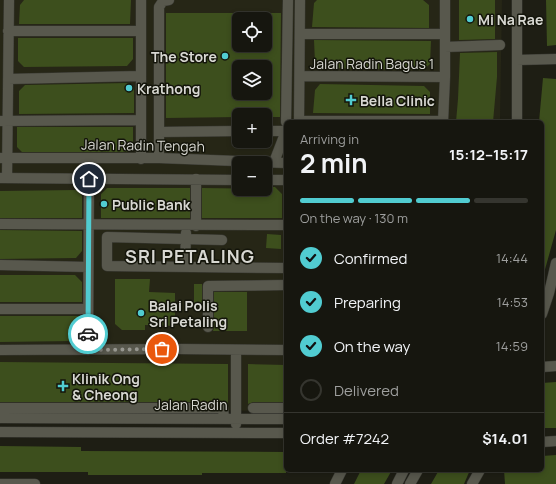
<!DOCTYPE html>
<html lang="en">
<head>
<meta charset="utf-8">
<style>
	body { margin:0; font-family:Manrope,sans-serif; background:#1f1f18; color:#f1f3f6; height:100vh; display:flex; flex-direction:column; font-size:15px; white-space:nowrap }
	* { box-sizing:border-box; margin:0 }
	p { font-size:13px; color:#9e9f9e }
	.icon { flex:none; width:22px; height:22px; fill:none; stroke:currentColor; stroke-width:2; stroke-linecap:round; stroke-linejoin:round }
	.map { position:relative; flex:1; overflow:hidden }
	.panel { position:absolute; left:284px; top:120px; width:260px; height:352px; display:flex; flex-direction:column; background:#16160f; border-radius:6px; box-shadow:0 2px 6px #0003,0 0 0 1px #35352f }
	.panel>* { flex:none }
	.fabs { position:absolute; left:232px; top:12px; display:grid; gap:8px }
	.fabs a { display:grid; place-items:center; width:40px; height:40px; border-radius:6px; background:#16160f; box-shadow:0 2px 6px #0003,0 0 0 1px #35352f; font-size:20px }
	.pin { position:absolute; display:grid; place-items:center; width:34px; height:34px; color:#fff; margin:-17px; border:2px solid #fff; border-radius:50%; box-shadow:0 1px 4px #0007 }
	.courier { position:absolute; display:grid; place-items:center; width:40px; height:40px; margin:-20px; border:3px solid #51ccd1; border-radius:50%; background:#fff; color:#222; box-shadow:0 1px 5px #0007 }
	.headline em { font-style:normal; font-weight:700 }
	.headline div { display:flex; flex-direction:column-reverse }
	.headline { display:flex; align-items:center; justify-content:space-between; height:68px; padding:0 16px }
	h1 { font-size:26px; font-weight:700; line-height:30px }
	.bar { display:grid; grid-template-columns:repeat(4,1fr); gap:6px 4px; align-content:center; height:48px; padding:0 16px }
	.bar i { height:5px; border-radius:3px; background:#35352f }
	.bar .on { background:#51ccd1 }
	.bar p { grid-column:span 4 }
	.line { display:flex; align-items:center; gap:10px; padding:0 16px; border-top:1px solid #35352f }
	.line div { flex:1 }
	ol { padding:0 16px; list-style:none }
	li { display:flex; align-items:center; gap:12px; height:44px }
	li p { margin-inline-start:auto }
	li .icon { padding:4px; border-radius:50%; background:#51ccd1; color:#111; stroke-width:4 }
	li:last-child { color:#9e9f9e }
	li i { width:22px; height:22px; border:2px solid #35352f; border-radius:50% }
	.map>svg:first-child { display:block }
	.built { fill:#262616; fill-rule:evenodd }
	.building { fill:#3d4f1d; fill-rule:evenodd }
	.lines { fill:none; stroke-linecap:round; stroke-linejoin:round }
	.minor-casing { stroke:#3a3a34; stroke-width:11 }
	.minor { stroke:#58584d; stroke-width:10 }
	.done { stroke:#979790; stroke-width:4; stroke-dasharray:0 7.2 }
	.route { stroke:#51ccd1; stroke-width:5 }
	.poi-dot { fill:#51ccd1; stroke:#14150b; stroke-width:1.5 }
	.labels { text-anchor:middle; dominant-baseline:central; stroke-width:3; stroke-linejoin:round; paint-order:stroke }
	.poi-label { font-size:14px; font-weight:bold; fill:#d8d8d2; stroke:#14150b; text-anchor:start }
	.street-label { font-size:14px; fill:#d8d8d2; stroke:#14150b }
	.district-label { font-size:18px; font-weight:bold; letter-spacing:1px; fill:#d8d8d2; stroke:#14150b }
</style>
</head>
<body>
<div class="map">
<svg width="556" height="484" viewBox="0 0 556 484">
	<rect width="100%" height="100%" fill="#1e1e14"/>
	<path class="built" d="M0,0H502L500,122H286V411L0,408ZM239,19H265V45H239ZM239,67H265V93H239ZM239,115H265V141H239ZM239,163H265V189H239Z"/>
	<path class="building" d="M24,0H131L130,24H19L20,5Z
		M317,0H423L429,5V28L312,27L314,3Z
		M459,0H495V39L459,40Z
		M546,0H556V45L547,46Z
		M166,13H281L280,117H265V115H239V117L166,118ZM239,19H265V45H239ZM239,67H265V93H239Z
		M18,38H133V59L127,66L24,67L18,61Z
		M314,40L431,41L430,64L423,70L320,68L315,63Z
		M497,52V77L493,122H456L458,99L460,53Z
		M543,78L556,79V230L544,273L542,272V122H539Z
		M128,83L134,87V113L19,114V91L25,85Z
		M320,84L424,86L430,92V114L313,113L315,90Z
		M17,127H133V145L127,152H22L17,147Z
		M265,187H275L282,194V218H202V188L265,189Z
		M107,188H190V218H101V194Z
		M77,190L82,196V218H0V191Z
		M0,230L82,231V251L76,258L0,259Z
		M267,234L281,235V249L266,248Z
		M0,275H75L82,282V302H0Z
		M115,279H150L149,292L175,293V326L145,325V330H122L115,324Z
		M194,284H202V306H194Z
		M214,292H247V331H213L214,327Z
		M0,316H81V333L74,341L0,342Z
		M0,362L228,364V404L223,402H0Z
		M248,364L286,365V402H253L248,404Z
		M556,382V428H542V383Z
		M0,446L81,447V451L286,452V473H202V475H88V472H0Z
		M556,455V484H505L504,470H542V456Z
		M361,470H392L384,484H354Z
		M439,470H470L464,484H431Z"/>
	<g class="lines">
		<g class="minor-casing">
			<path id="minor" d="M8,31H141
				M300,34H445
				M445,47L500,45
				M517,60L556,59
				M300,76L445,77
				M8,79L141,76
				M0,121L141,120
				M299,121H443
				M286,122L288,0
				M299,122L300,0
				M443,122L445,77V0
				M517,122V0
				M265,131H286
				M159,132L239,131
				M0,158H159L286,163
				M159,158V7L163,1L169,0
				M141,159V0
				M274,162L286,131
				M0,178L239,180
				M7,178L9,0
				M196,179V226
				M265,180H286
				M0,224L286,225
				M222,240L107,237V266L286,268
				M0,265L88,267
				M185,267L186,233
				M0,309H88
				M542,314L549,293L556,263
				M208,327V286L286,285
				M0,350L178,349L286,350
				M88,350L89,179
				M236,350V424
				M542,367L556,366
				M0,408H223L224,419
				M253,408H286
				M0,418L286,419
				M0,432L286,433
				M542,442L556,441
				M0,484H35
				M335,484L342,470
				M397,484L404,470
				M410,484L418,470
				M472,484L480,470"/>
		</g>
		<use href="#minor" class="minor"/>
	</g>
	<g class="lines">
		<path class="done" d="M88,334V350L162,349"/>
		<path class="route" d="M88,334L89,179"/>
	</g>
	<g class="poi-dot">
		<circle cx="470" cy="19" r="4"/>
		<circle cx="225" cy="56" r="4"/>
		<circle cx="129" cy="88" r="4"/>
		<path d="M349 94h4v4h4v4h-4v4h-4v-4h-4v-4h4z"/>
		<circle cx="104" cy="204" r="4"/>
		<circle cx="141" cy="313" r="4"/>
		<path d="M61 380h4v4h4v4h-4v4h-4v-4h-4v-4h4z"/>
	</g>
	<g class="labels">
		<g class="poi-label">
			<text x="478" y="19">Mi Na Rae</text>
			<text x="217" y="56" text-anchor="end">The Store</text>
			<text x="137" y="88">Krathong</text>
			<text x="360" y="100">Bella Clinic</text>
			<text x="112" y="204">Public Bank</text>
			<text x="149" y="305">Balai Polis<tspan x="149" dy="16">Sri Petaling</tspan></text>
			<text x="72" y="378">Klinik Ong<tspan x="72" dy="16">&amp; Cheong</tspan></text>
		</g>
		<g class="street-label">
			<text x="372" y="63">Jalan Radin Bagus 1</text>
			<text transform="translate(143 145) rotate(1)">Jalan Radin Tengah</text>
			<text x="191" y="404">Jalan Radin</text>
		</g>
		<g class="district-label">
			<text x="190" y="256">SRI PETALING</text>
		</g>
	</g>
</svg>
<div class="fabs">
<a><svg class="icon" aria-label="locate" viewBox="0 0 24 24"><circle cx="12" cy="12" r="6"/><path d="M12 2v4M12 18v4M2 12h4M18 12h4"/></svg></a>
<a><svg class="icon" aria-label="layers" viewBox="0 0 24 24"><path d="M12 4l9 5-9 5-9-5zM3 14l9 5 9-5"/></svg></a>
<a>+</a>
<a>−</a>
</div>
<div class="pin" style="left:162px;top:349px;background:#ea580c"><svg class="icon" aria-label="bag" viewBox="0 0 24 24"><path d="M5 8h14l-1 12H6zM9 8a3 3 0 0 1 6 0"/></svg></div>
<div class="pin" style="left:89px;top:179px;background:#1f2937"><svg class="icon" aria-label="home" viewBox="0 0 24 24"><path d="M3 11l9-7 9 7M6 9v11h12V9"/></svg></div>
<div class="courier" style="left:88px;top:334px"><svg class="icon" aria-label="car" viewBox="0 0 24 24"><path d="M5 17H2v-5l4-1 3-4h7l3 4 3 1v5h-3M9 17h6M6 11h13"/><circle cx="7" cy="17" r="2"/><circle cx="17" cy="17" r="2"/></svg></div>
<section class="panel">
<div class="headline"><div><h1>2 min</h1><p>Arriving in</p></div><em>15:12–15:17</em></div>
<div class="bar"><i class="on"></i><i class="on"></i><i class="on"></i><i></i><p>On the way · 130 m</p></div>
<ol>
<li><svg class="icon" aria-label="check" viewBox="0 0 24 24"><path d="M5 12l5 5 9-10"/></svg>Confirmed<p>14:44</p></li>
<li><svg class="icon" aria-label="check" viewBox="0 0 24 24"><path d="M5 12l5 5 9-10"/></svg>Preparing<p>14:53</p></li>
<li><svg class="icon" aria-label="check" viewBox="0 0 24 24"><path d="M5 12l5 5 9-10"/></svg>On the way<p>14:59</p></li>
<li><i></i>Delivered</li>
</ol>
<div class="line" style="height:52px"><div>Order #7242</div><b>$14.01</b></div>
</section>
</div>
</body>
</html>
